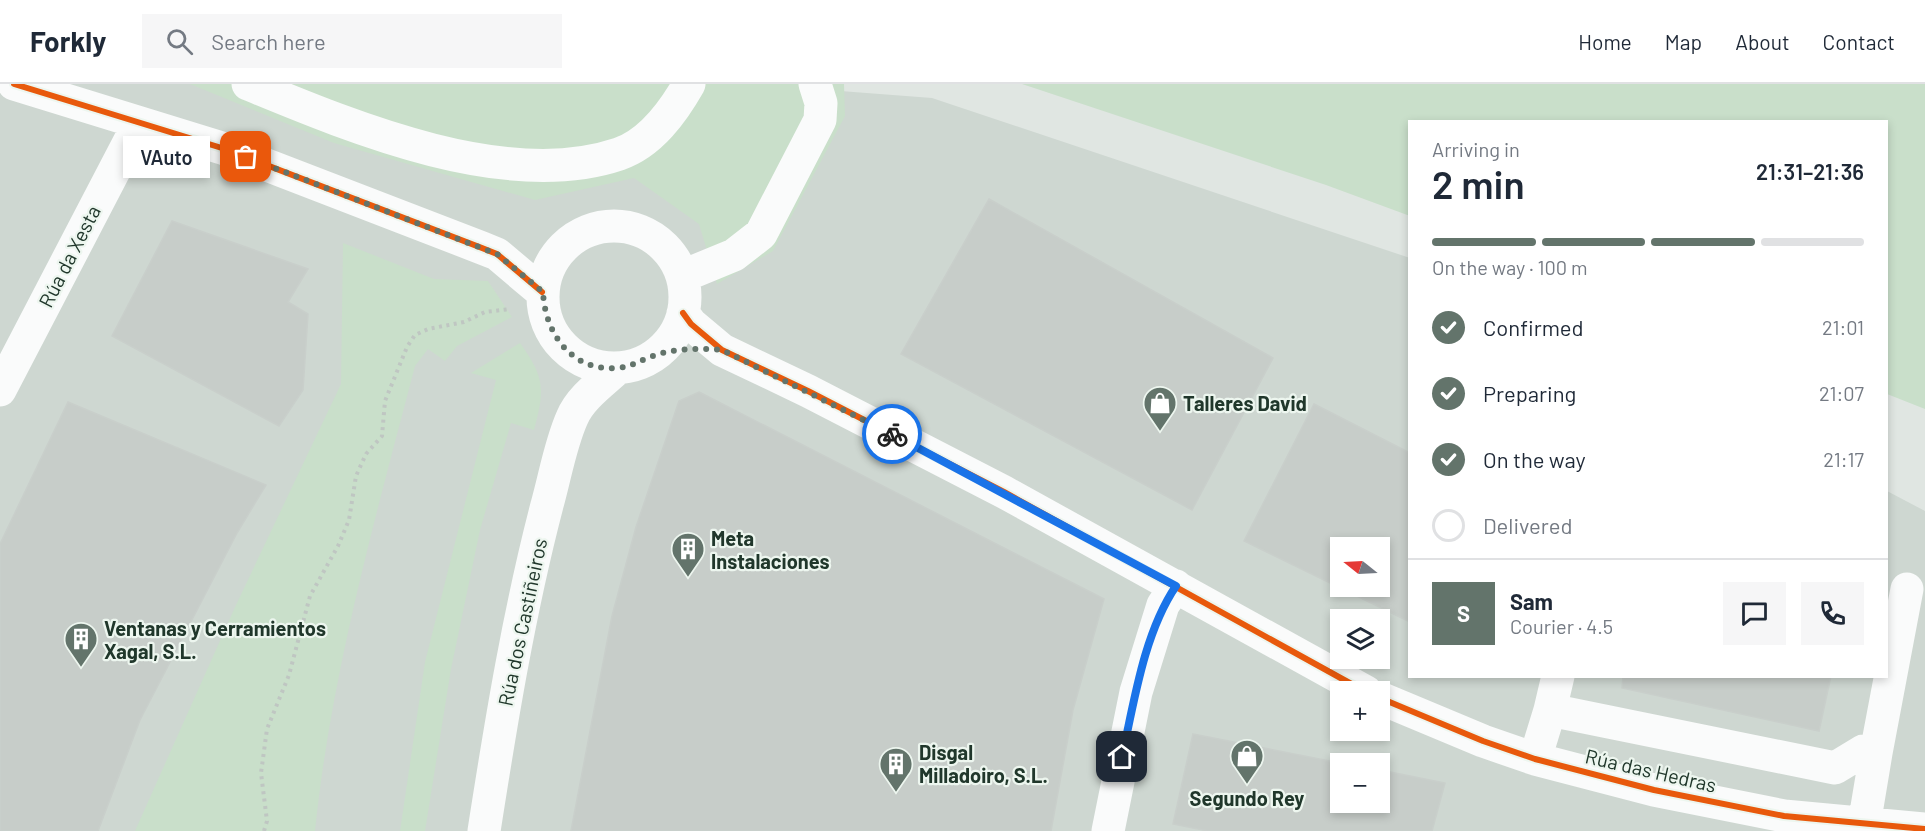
<!DOCTYPE html>
<html lang="en">
<head>
<meta charset="utf-8">
<style>
	body { margin:0; font-family:Barlow,sans-serif; background:#f6f6f7; color:#1f2937; height:100vh; display:flex; flex-direction:column; font-size:22px; white-space:nowrap }
	* { box-sizing:border-box; margin:0 }
	p { font-size:20px; color:#747a83 }
	.icon { flex:none; width:33px; height:33px; fill:none; stroke:currentColor; stroke-width:2; stroke-linecap:round; stroke-linejoin:round }
	.map { position:relative; flex:1; overflow:hidden }
	.sheet { position:absolute; left:1408px; top:36px; width:480px; height:558px; display:flex; flex-direction:column; background:#fff; border-radius:0px; box-shadow:0 3px 9px #0003 }
	.sheet>* { flex:none }
	.needle { width:39px; rotate:288deg }
	.fabs { position:absolute; left:1330px; top:453px; display:grid; gap:12px }
	.fabs a { display:grid; place-items:center; width:60px; height:60px; border-radius:0px; background:#fff; box-shadow:0 3px 9px #0003; font-size:30px }
	.pin { position:absolute; display:grid; place-items:center; width:51px; height:51px; color:#fff; margin:-26px; border-radius:12px; box-shadow:0 3px 9px #0006 }
	.courier { position:absolute; display:grid; place-items:center; width:60px; height:60px; margin:-30px; border:4px solid #1a73e8; border-radius:50%; background:#fff; color:#222; box-shadow:0 2px 8px #0007 }
	.bubble { position:absolute; height:42px; border-radius:0px; background:#fff; box-shadow:0 3px 9px #0003; font-size:20px; font-weight:600; line-height:42px; text-align:center }
	.overview em { font-style:normal; font-weight:600 }
	.overview div { display:flex; flex-direction:column-reverse }
	.overview { display:flex; align-items:center; justify-content:space-between; height:102px; padding:0 24px }
	h1 { font-size:39px; font-weight:600; line-height:45px }
	.bar { display:grid; grid-template-columns:repeat(4,1fr); gap:9px 6px; align-content:center; height:72px; padding:0 24px }
	.bar i { height:8px; border-radius:4px; background:#e0e1e3 }
	.bar .current { background:#63746b }
	.bar p { grid-column:span 4 }
	.line { display:flex; align-items:center; gap:15px; padding:0 24px; border-top:2px solid #e0e1e3 }
	.line div { flex:1 }
	.round { display:grid; place-items:center; flex:none; width:63px; height:63px; border-radius:0px; background:#f6f6f7 }
	ol { padding:0 24px; list-style:none }
	li { display:flex; align-items:center; gap:18px; height:66px }
	li p { margin-inline-start:auto }
	li .icon { padding:6px; border-radius:50%; background:#63746b; color:#fff; stroke-width:4 }
	li:last-child { color:#747a83 }
	li i { width:33px; height:33px; border:3px solid #e0e1e3; border-radius:50% }
	header { display:flex; align-items:center; gap:36px; box-sizing:border-box; height:84px; padding:0 30px; background:#fff; border-bottom:2px solid #e0e1e3 }
	header strong { font-size:28px }
	nav { display:flex; gap:33px; margin-inline-start:auto; font-size:21px }
	.search { width:420px; height:54px; background:#f6f6f7; display:flex; align-items:center; gap:15px; box-sizing:border-box; padding:0 21px; border-radius:0px; color:#747a83; font-size:22px }
	.map>svg:first-child { display:block }
	.built { fill:#ced7d1; fill-rule:evenodd }
	.green { fill:#c9dfca }
	.building { fill:#c7cdc9; stroke:#c9cfcb; stroke-width:1.5; fill-rule:evenodd }
	.lines { fill:none; stroke-linecap:round; stroke-linejoin:round }
	.path { stroke:#bfc6c2; stroke-width:4; stroke-dasharray:3 4.5; stroke-linecap:butt }
	.minor { stroke:#fafbfb; stroke-width:33 }
	.cycleway-casing { stroke:#edf6ef; stroke-width:10 }
	.cycleway { stroke:#e8590c; stroke-width:6 }
	.done { stroke:#63746b; stroke-width:6; stroke-dasharray:0 10.8 }
	.route { stroke:#1a73e8; stroke-width:8 }
	.labels { text-anchor:middle; dominant-baseline:central; stroke-width:4.5; stroke-linejoin:round; paint-order:stroke }
	.street-label { font-size:20px; fill:#20372b; stroke:#edf6ef }
	.poi-label { font-size:20px; font-weight:bold; fill:#20372b; stroke:#edf6ef; text-anchor:start }
</style>
</head>
<body>
<header>
<strong>Forkly</strong>
<div class="search"><svg class="icon" aria-label="search" viewBox="0 0 24 24"><circle cx="10" cy="10" r="6"/><path d="M15 15l6 6"/></svg>Search here</div>
<nav><a>Home</a><a>Map</a><a>About</a><a>Contact</a></nav>
</header>
<div class="map">
<svg width="1925" height="747" viewBox="0 0 1925 747">
	<rect width="100%" height="100%" fill="#e0e6e2"/>
	<path class="built" d="M0,0H750L932,14L1410,174V592H1887V407L1925,427V747H0ZM1341,464H1380V502H1341ZM1341,536H1380V574H1341ZM1341,608H1380V646H1341ZM1341,680H1380V718H1341Z"/>
	<path class="green" d="M190,0H844L845,32L773,167L717,200L699,140L634,94L535,116L334,59Z
		M1022,0H1925V325L1887,310V38H1410V132L1326,101Z
		M343,159L434,195L488,197L512,233L457,262L445,277L428,265L415,282C375,435 331,590 315,747H135L236,521L341,300Z
		M520,259C545,294 545,305 534,346L511,339L480,446L451,585L425,747H400L425,578L496,296L471,289Z"/>
	<path class="building" d="M989,115L1273,274L1192,426L901,270Z
		M172,137L308,185L288,218L308,230L303,306L279,342L112,252Z
		M699,308L1104,515L1073,626L1051,747H571L612,532L636,443L679,317Z
		M68,318L266,401L237,449L140,636L98,747H0V460Z
		M1314,320L1410,369V538L1244,457ZM1341,464H1380V502H1341Z
		M1623,592H1831L1819,647L1622,604Z
		M1193,650L1345,680H1341V718H1380V686L1445,699L1432,747H1208L1173,740Z"/>
	<g class="lines">
		<path class="path" d="M264,747L267,737L261,689L267,645L289,591L310,512L338,462L349,436L356,392L366,370L382,352L385,317L407,263L415,251L428,245L464,238L485,228L510,225"/>
		<path class="minor" d="M14,0L225,65L482,164L497,170L542,208
			M248,0C352,43 507,108 619,70C651,59 673,28 689,0
			M543 213a71 71 0 1 1 142 0a71 71 0 1 1-142 0Z
			M683,192L734,171L761,150L820,36L821,19L815,0
			M683,229L691,240L722,266L808,307L1004,408L1366,608
			M0,306L139,39
			M1380,614L1483,657L1535,675L1654,706L1784,732L1925,745
			M1550,626L1558,592
			M1876,669L1907,505
			M1535,675L1550,626L1835,684L1863,667L1876,669L1863,747
			M484,747C501,638 519,528 547,421C555,393 560,361 572,334C580,314 603,298 618,284
			M1108,747L1136,608L1163,521L1176,502"/>
		<g class="cycleway-casing">
			<path id="cycleway" d="M14,0L225,65L482,164L497,170L542,208
				M683,229L691,240L722,266L808,307L1004,408L1366,608
				M1380,614L1483,657L1535,675L1654,706L1784,732L1925,745"/>
		</g>
		<use href="#cycleway" class="cycleway"/>
	</g>
	<g class="lines">
		<path class="done" d="M246,73L497,170L543,208C545,250 572,288 618,284C631,283 641,276 653,272C675,264 699,264 722,266L892,350"/>
		<path class="route" d="M892,350L1176,502C1144,549 1134,618 1122,673"/>
	</g>
	<defs>
		<g id="shop-pin" transform="scale(1.725)"><path d="M0 17L-7.5 6A9.5 9.5 0 1 1 7.5 6Z" fill="#63746b" stroke="#edf6ef"/><path d="M-5-2.5h2.3a2.7 3.5 0 0 1 5.4 0H5L5.5 6h-11ZM-1.5-2.5h3a1.5 2.3 0 0 0-3 0Z" fill="#fff"/></g>
		<g id="building-pin" transform="scale(1.725)"><path d="M0 17L-7.5 6A9.5 9.5 0 1 1 7.5 6Z" fill="#63746b" stroke="#edf6ef"/><path d="M-4-6H4V6H1V3H-1V6H-4ZM-2.5-4.3h1.7v1.8h-1.7ZM.8-4.3h1.7v1.8H.8ZM-2.5-1h1.7V.8h-1.7ZM.8-1h1.7V.8H.8Z" fill="#fff"/></g>
	</defs>
	<g fill-rule="evenodd">
		<use href="#shop-pin" x="1160" y="319"/>
		<use href="#building-pin" x="688" y="465"/>
		<use href="#building-pin" x="81" y="555"/>
		<use href="#shop-pin" x="1247" y="672"/>
		<use href="#building-pin" x="896" y="680"/>
	</g>
	<g class="labels">
		<g class="street-label">
			<text transform="translate(69 172) rotate(-63)">Rúa da Xesta</text>
			<text transform="translate(522 538) rotate(-78)">Rúa dos Castiñeiros</text>
			<text transform="translate(1651 686) rotate(13)">Rúa das Hedras</text>
		</g>
		<g class="poi-label">
			<text x="1183" y="319">Talleres David</text>
			<text x="711" y="454">Meta<tspan x="711" dy="23">Instalaciones</tspan></text>
			<text x="104" y="544">Ventanas y Cerramientos<tspan x="104" dy="23">Xagal, S.L.</tspan></text>
			<text x="919" y="668">Disgal<tspan x="919" dy="23">Milladoiro, S.L.</tspan></text>
			<text x="1247" y="714" text-anchor="middle">Segundo Rey</text>
		</g>
	</g>
</svg>
<div class="fabs">
<a><svg class="needle" viewBox="-14 -14 28 28"><path d="M0-13l5 13h-10z" fill="#e53935"/><path d="M0 13l5-13h-10z" fill="#747a83"/></svg></a>
<a><svg class="icon" aria-label="layers" viewBox="0 0 24 24"><path d="M12 4l9 5-9 5-9-5zM3 14l9 5 9-5"/></svg></a>
<a>+</a>
<a>−</a>
</div>
<div class="pin" style="left:246px;top:73px;background:#ea580c"><svg class="icon" aria-label="bag" viewBox="0 0 24 24"><path d="M5 8h14l-1 12H6zM9 8a3 3 0 0 1 6 0"/></svg></div>
<div class="pin" style="left:1122px;top:673px;background:#1f2937"><svg class="icon" aria-label="home" viewBox="0 0 24 24"><path d="M3 11l9-7 9 7M6 9v11h12V9"/></svg></div>
<div class="courier" style="left:892px;top:350px"><svg class="icon" aria-label="bike" viewBox="0 0 24 24"><circle cx="6" cy="16" r="4"/><circle cx="18" cy="16" r="4"/><path d="M6 16l4-8h5l3 8M10 8l3 8H6M13 5h3"/></svg></div>
<div class="bubble" style="left:123px;top:52px;width:87px">VAuto</div>
<section class="sheet">
<div class="overview"><div><h1>2 min</h1><p>Arriving in</p></div><em>21:31–21:36</em></div>
<div class="bar"><i class="current"></i><i class="current"></i><i class="current"></i><i></i><p>On the way · 100 m</p></div>
<ol>
<li><svg class="icon" aria-label="check" viewBox="0 0 24 24"><path d="M5 12l5 5 9-10"/></svg>Confirmed<p>21:01</p></li>
<li><svg class="icon" aria-label="check" viewBox="0 0 24 24"><path d="M5 12l5 5 9-10"/></svg>Preparing<p>21:07</p></li>
<li><svg class="icon" aria-label="check" viewBox="0 0 24 24"><path d="M5 12l5 5 9-10"/></svg>On the way<p>21:17</p></li>
<li><i></i>Delivered</li>
</ol>
<div class="line" style="height:108px"><b class="round" style="background:#63746b;color:#fff">S</b><div><b>Sam</b><p>Courier · 4.5</p></div><a class="round"><svg class="icon" aria-label="chat" viewBox="0 0 24 24"><path d="M4 5h16v11H9l-5 4z"/></svg></a><a class="round"><svg class="icon" aria-label="phone" viewBox="0 0 24 24"><path d="M5 4h4l2 5-3 2q2 4 5 5l2-3 5 2v4C11 20 4 13 5 4z"/></svg></a></div>
</section>
</div>
</body>
</html>
